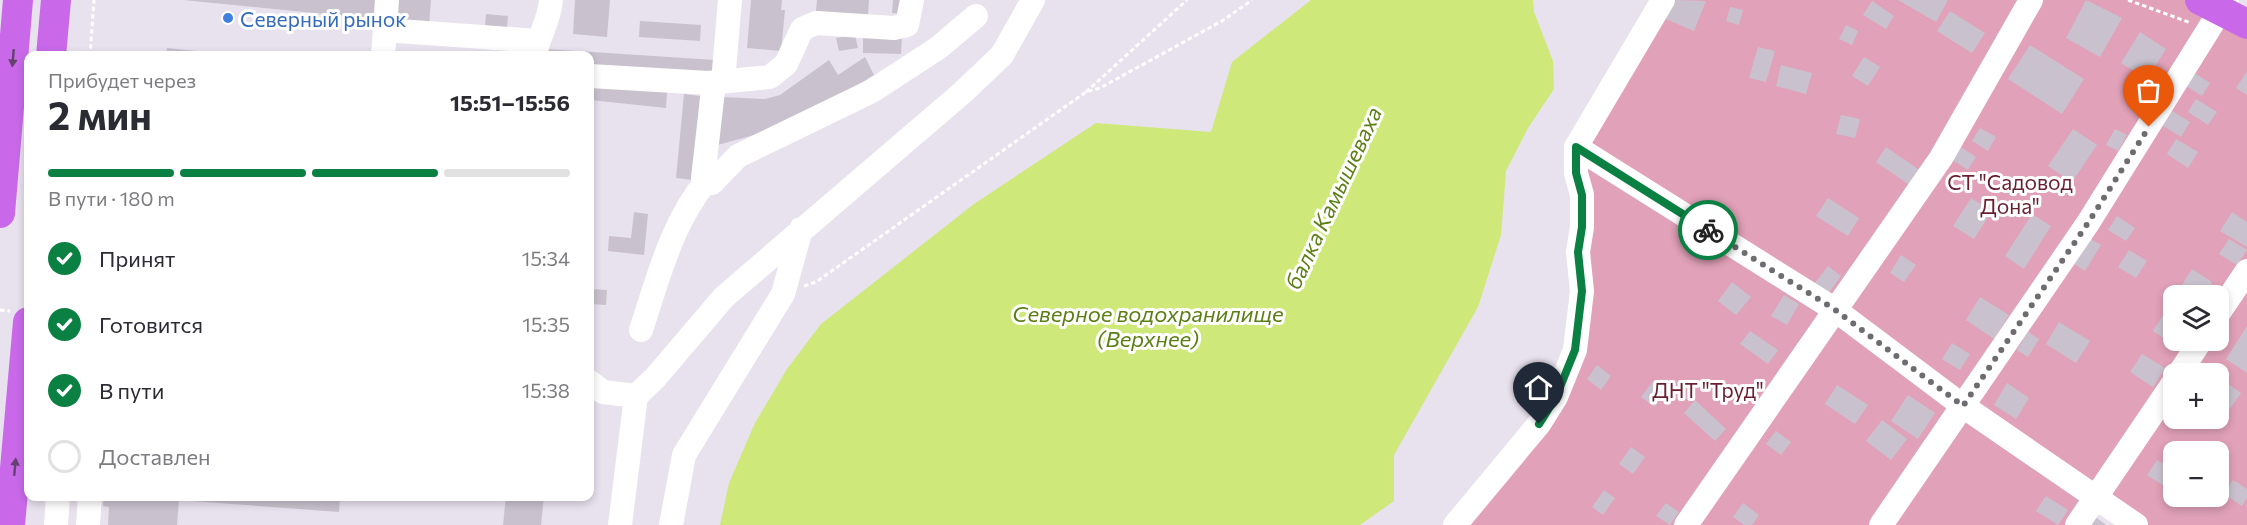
<!DOCTYPE html>
<html lang="ru">
<head>
<meta charset="utf-8">
<style>
	body { margin:0; font-family:Commissioner,sans-serif; background:#f7f7f7; color:#2b2b33; height:100vh; display:flex; flex-direction:column; font-size:22px; white-space:nowrap }
	* { box-sizing:border-box; margin:0 }
	p { font-size:20px; color:#7c7c81 }
	.icon { flex:none; width:33px; height:33px; fill:none; stroke:currentColor; stroke-width:2; stroke-linecap:round; stroke-linejoin:round }
	.map { position:relative; flex:1; overflow:hidden }
	.details { position:absolute; left:24px; top:51px; width:570px; height:450px; display:flex; flex-direction:column; background:#fff; border-radius:12px; box-shadow:0 3px 9px #0003 }
	.details>* { flex:none }
	.buttons { position:absolute; left:2163px; top:285px; display:grid; gap:12px }
	.buttons a { display:grid; place-items:center; width:66px; height:66px; border-radius:12px; background:#fff; box-shadow:0 3px 9px #0003; font-size:30px }
	.pin { position:absolute; display:grid; place-items:center; width:51px; height:51px; color:#fff; margin:-62px -26px; border-radius:50% 50% 50% 0; rotate:-45deg; box-shadow:0 0 6px #0007 }
	.pin .icon { rotate:45deg }
	.courier { position:absolute; display:grid; place-items:center; width:60px; height:60px; margin:-30px; border:4px solid #0b8043; border-radius:50%; background:#fff; color:#222; box-shadow:0 2px 8px #0007 }
	.head em { font-style:normal; font-weight:700 }
	.head div { display:flex; flex-direction:column-reverse }
	.head { display:flex; align-items:center; justify-content:space-between; height:102px; padding:0 24px }
	h1 { font-size:39px; font-weight:700; line-height:45px }
	.bar { display:grid; grid-template-columns:repeat(4,1fr); gap:9px 6px; align-content:center; height:72px; padding:0 24px }
	.bar i { height:8px; border-radius:4px; background:#e1e1e2 }
	.bar .current { background:#0b8043 }
	.bar p { grid-column:span 4 }
	ol { padding:0 24px; list-style:none }
	li { display:flex; align-items:center; gap:18px; height:66px }
	li p { margin-inline-start:auto }
	li .icon { padding:6px; border-radius:50%; background:#0b8043; color:#fff; stroke-width:4 }
	li:last-child { color:#7c7c81 }
	li i { width:33px; height:33px; border:3px solid #e1e1e2; border-radius:50% }
	.map>svg:first-child { display:block }
	.green { fill:#e1a1b8; fill-rule:evenodd }
	.water { fill:#cee97a }
	.building { fill:#c9c2ce }
	.lines { fill:none; stroke-linecap:round; stroke-linejoin:round }
	.path { stroke:#fff; stroke-width:3; stroke-dasharray:4.5 3; stroke-linecap:butt }
	.minor { stroke:#fff; stroke-width:24 }
	.major { stroke:#c969ea; stroke-width:30 }
	.oneway { fill:#64426f }
	.done { stroke:#6e6c71; stroke-width:6; stroke-dasharray:0 10.8 }
	.route { stroke:#0b8043; stroke-width:8 }
	.shop-dot { fill:#3f7fe0; stroke:#fff; stroke-width:2 }
	.labels { text-anchor:middle; dominant-baseline:central; stroke-width:6; stroke-linejoin:round; paint-order:stroke }
	.shop-label { font-size:21px; fill:#366cbe; stroke:#fff; text-anchor:start }
	.park-label { font-size:21px; fill:#691f30; stroke:#fff }
	.water-label { font-size:22px; font-style:italic; fill:#5c7f14; stroke:#fff }
</style>
</head>
<body>
<div class="map">
<svg width="2247" height="525" viewBox="0 0 2247 525">
	<rect width="100%" height="100%" fill="#e8e1ee"/>
	<path class="green" d="M1671,0H2184L2217,12L2247,30V525H2142L2099,494L2077,525H1467L1570,388L1584,152ZM2174,296H2218V340H2174ZM2174,374H2218V418H2174ZM2174,452H2218V496H2174Z"/>
	<path class="water" d="M1311,0H1533L1534,12L1553,61L1554,89L1528,128L1506,171L1501,235L1478,307L1394,455V501L1360,525H720L729,483L755,423L787,369L821,324L974,204L1096,123L1211,132L1232,62Z"/>
	<path class="building" d="M183,0H377L375,19Z
		M397,0H431L429,25L395,22Z
		M575,0H610L607,37L573,34Z
		M751,0H782L781,10H785L781,51L747,48Z
		M817,0H869L868,15L816,11Z
		M893,0H905L904,14L892,13Z
		M1676,0L1706,1L1694,31L1661,17Z
		M1898,0H1948L1936,22Z
		M2086,0L2122,18L2100,57L2066,38Z
		M1872,1L1894,16L1886,29L1863,15Z
		M1730,7L1743,10L1739,25L1726,21Z
		M1950,11L1985,33L1972,53L1937,31Z
		M486,14L508,16L507,29L485,27Z
		M640,21L701,25L700,41L639,37Z
		M1846,25L1858,31L1852,45L1839,39Z
		M2140,32L2166,49L2147,79L2121,63Z
		M855,35L858,48L839,51L836,38Z
		M863,37H902L901,54L863,53Z
		M2030,45L2084,79L2062,114L2008,79Z
		M1758,47L1775,51L1766,82L1749,78Z
		M167,48L227,54V56H166Z
		M546,49L715,60L714,75L590,68V56H546Z
		M865,57L874,75L794,124L714,146L722,97L765,99L780,95L829,60L838,75Z
		M1864,57L1880,67L1868,86L1852,76Z
		M1781,65L1812,73L1806,94L1776,86Z
		M2190,70L2210,83L2202,96L2181,83Z
		M2247,71V95L2236,88Z
		M590,84L667,92L666,108L590,100Z
		M684,94L700,96L692,180L676,178Z
		M2196,99L2217,112L2208,125L2188,112Z
		M2169,109L2190,122L2181,137L2160,124Z
		M1841,115L1860,119L1855,138L1836,134Z
		M1980,128L1996,137L1988,151L1972,141Z
		M2073,129L2097,145L2072,182L2048,166Z
		M2115,129L2127,135L2118,151L2106,145Z
		M2176,139L2198,152L2188,168L2167,154Z
		M1959,146L1976,157L1968,170L1951,159Z
		M1886,147L1921,171L1911,186L1876,162Z
		M1828,198L1859,218L1848,236L1816,216Z
		M1971,198L1992,211L1974,239L1953,226Z
		M634,212L648,214L644,255L608,251L609,236L631,238Z
		M2232,212L2247,222V247L2220,231Z
		M2032,214L2051,226L2024,269L2005,256Z
		M2117,216L2135,228L2126,241L2108,230Z
		M2087,237L2101,245L2085,271L2071,262Z
		M2229,239L2247,250L2237,265L2219,254Z
		M2129,250L2147,261L2136,278L2118,267Z
		M1901,255L1916,265L1904,282L1890,273Z
		M1828,266L1841,276L1828,294L1814,284Z
		M2192,269L2212,282L2203,296H2192L2180,288Z
		M1732,282L1751,297L1736,315L1718,301Z
		M590,289L607,290L606,305L590,304Z
		M1784,295L1799,304L1787,325L1771,316Z
		M1980,297L2009,315L1994,339L1966,320Z
		M2165,312L2174,318V340H2182L2178,347L2153,331Z
		M2059,322L2090,341L2076,363L2046,344Z
		M2247,326V373L2226,359Z
		M1750,331L1778,350L1768,364L1740,344Z
		M2028,332L2039,339L2028,357L2017,350Z
		M1952,343L1970,354L1960,370L1942,359Z
		M2142,354L2165,368L2153,387L2130,372Z
		M2196,361L2214,374H2187Z
		M1597,365L1611,376L1601,390L1587,379Z
		M2218,377L2241,393L2229,410L2218,403Z
		M1653,381L1666,390L1655,407L1641,397Z
		M2007,383L2029,398L2016,419L1994,405Z
		M1837,385L1868,405L1855,424L1825,404Z
		M1908,395L1935,413L1918,439L1891,421Z
		M1695,400L1726,429L1715,441L1684,413Z
		M1882,420L1907,439L1891,460L1866,441Z
		M1776,431L1791,442L1781,455L1766,444Z
		M1631,447L1645,457L1633,474L1619,464Z
		M2157,460L2174,470V477L2167,488L2147,475Z
		M2233,480L2247,489V498L2242,506L2224,494Z
		M1604,490L1615,498L1603,515L1592,507Z
		M104,496H340L339,512L179,500L177,525H108L109,507L103,506Z
		M506,496H544L541,525H503Z
		M2046,496L2068,510L2058,525L2036,511Z
		M1666,503L1679,512L1670,525L1656,516Z
		M1743,503L1759,515L1752,525H1744L1733,517Z
		M2093,515L2106,525H2085Z"/>
	<g class="lines">
		<path class="path" d="M2128,0L2191,23
			M90,56L94,0
			M1086,92L1187,0
			M804,286L816,282L1086,92L1100,88L1222,21L1252,0
			M0,310L10,311"/>
		<path class="minor" d="M385,30L537,41
			M383,56L387,0
			M535,56C538,36 550,20 551,0
			M590,76L708,83L770,77L786,64L802,29L816,23L894,28L907,25L912,0
			M714,82L703,178L712,183L738,156L872,91L938,48L976,16
			M723,82L730,0
			M1576,147L1834,309L1963,406L2136,525
			M2218,314L2247,271
			M641,330C659,276 671,224 707,180
			M2179,374L2201,340
			M590,382L603,392L636,396
			M56,525L58,496
			M88,525L90,496
			M620,525L636,396L655,378L724,297L962,93L1002,55L1033,0
			M671,525L684,455L783,294L801,229
			M1455,525L1539,424L1556,397L1575,350L1582,291L1578,252L1582,227V195L1576,173V147L1663,0
			M1686,525L1941,158L2031,0
			M1881,525L2088,223L2227,0
			M2077,525L2174,382"/>
		<path class="major" d="M2200,0L2247,24
			M51,56L56,0
			M0,213L18,0
			M10,525L28,322"/>
	</g>
	<defs><path id="oneway-solid" d="M-6-.8H1V-3.2L6.5 0L1 3.2V.8H-6Z" transform="scale(1.5)"/></defs>
	<g class="oneway">
		<use href="#oneway-solid" transform="translate(13 58) rotate(95)"/>
		<use href="#oneway-solid" transform="translate(15 467) rotate(-85)"/>
	</g>
	<g class="lines">
		<path class="done" d="M1708,230L1834,309L1963,406L2088,223L2149,127"/>
		<path class="route" d="M1539,424L1556,397L1575,350L1582,291L1578,252L1582,227V195L1576,173V147L1708,230"/>
	</g>
	<circle class="shop-dot" cx="228" cy="18" r="6"/>
	<g class="labels">
		<g class="shop-label">
			<text x="240" y="18">Северный рынок</text>
		</g>
		<g class="park-label">
			<text x="2010" y="181">СТ "Садовод<tspan x="2010" dy="24">Дона"</tspan></text>
			<text x="1708" y="389">ДНТ "Труд"</text>
		</g>
		<g class="water-label">
			<text transform="translate(1333 198) rotate(-65)">балка Камышеваха</text>
			<text x="1148" y="313">Северное водохранилище<tspan x="1148" dy="25">(Верхнее)</tspan></text>
		</g>
	</g>
</svg>
<div class="buttons">
<a><svg class="icon" aria-label="layers" viewBox="0 0 24 24"><path d="M12 4l9 5-9 5-9-5zM3 14l9 5 9-5"/></svg></a>
<a>+</a>
<a>−</a>
</div>
<div class="pin" style="left:2149px;top:127px;background:#ea580c"><svg class="icon" aria-label="bag" viewBox="0 0 24 24"><path d="M5 8h14l-1 12H6zM9 8a3 3 0 0 1 6 0"/></svg></div>
<div class="pin" style="left:1539px;top:424px;background:#1f2937"><svg class="icon" aria-label="home" viewBox="0 0 24 24"><path d="M3 11l9-7 9 7M6 9v11h12V9"/></svg></div>
<div class="courier" style="left:1708px;top:230px"><svg class="icon" aria-label="bike" viewBox="0 0 24 24"><circle cx="6" cy="16" r="4"/><circle cx="18" cy="16" r="4"/><path d="M6 16l4-8h5l3 8M10 8l3 8H6M13 5h3"/></svg></div>
<section class="details">
<div class="head"><div><h1>2 мин</h1><p>Прибудет через</p></div><em>15:51–15:56</em></div>
<div class="bar"><i class="current"></i><i class="current"></i><i class="current"></i><i></i><p>В пути · 180 m</p></div>
<ol>
<li><svg class="icon" aria-label="check" viewBox="0 0 24 24"><path d="M5 12l5 5 9-10"/></svg>Принят<p>15:34</p></li>
<li><svg class="icon" aria-label="check" viewBox="0 0 24 24"><path d="M5 12l5 5 9-10"/></svg>Готовится<p>15:35</p></li>
<li><svg class="icon" aria-label="check" viewBox="0 0 24 24"><path d="M5 12l5 5 9-10"/></svg>В пути<p>15:38</p></li>
<li><i></i>Доставлен</li>
</ol>
</section>
</div>
</body>
</html>
